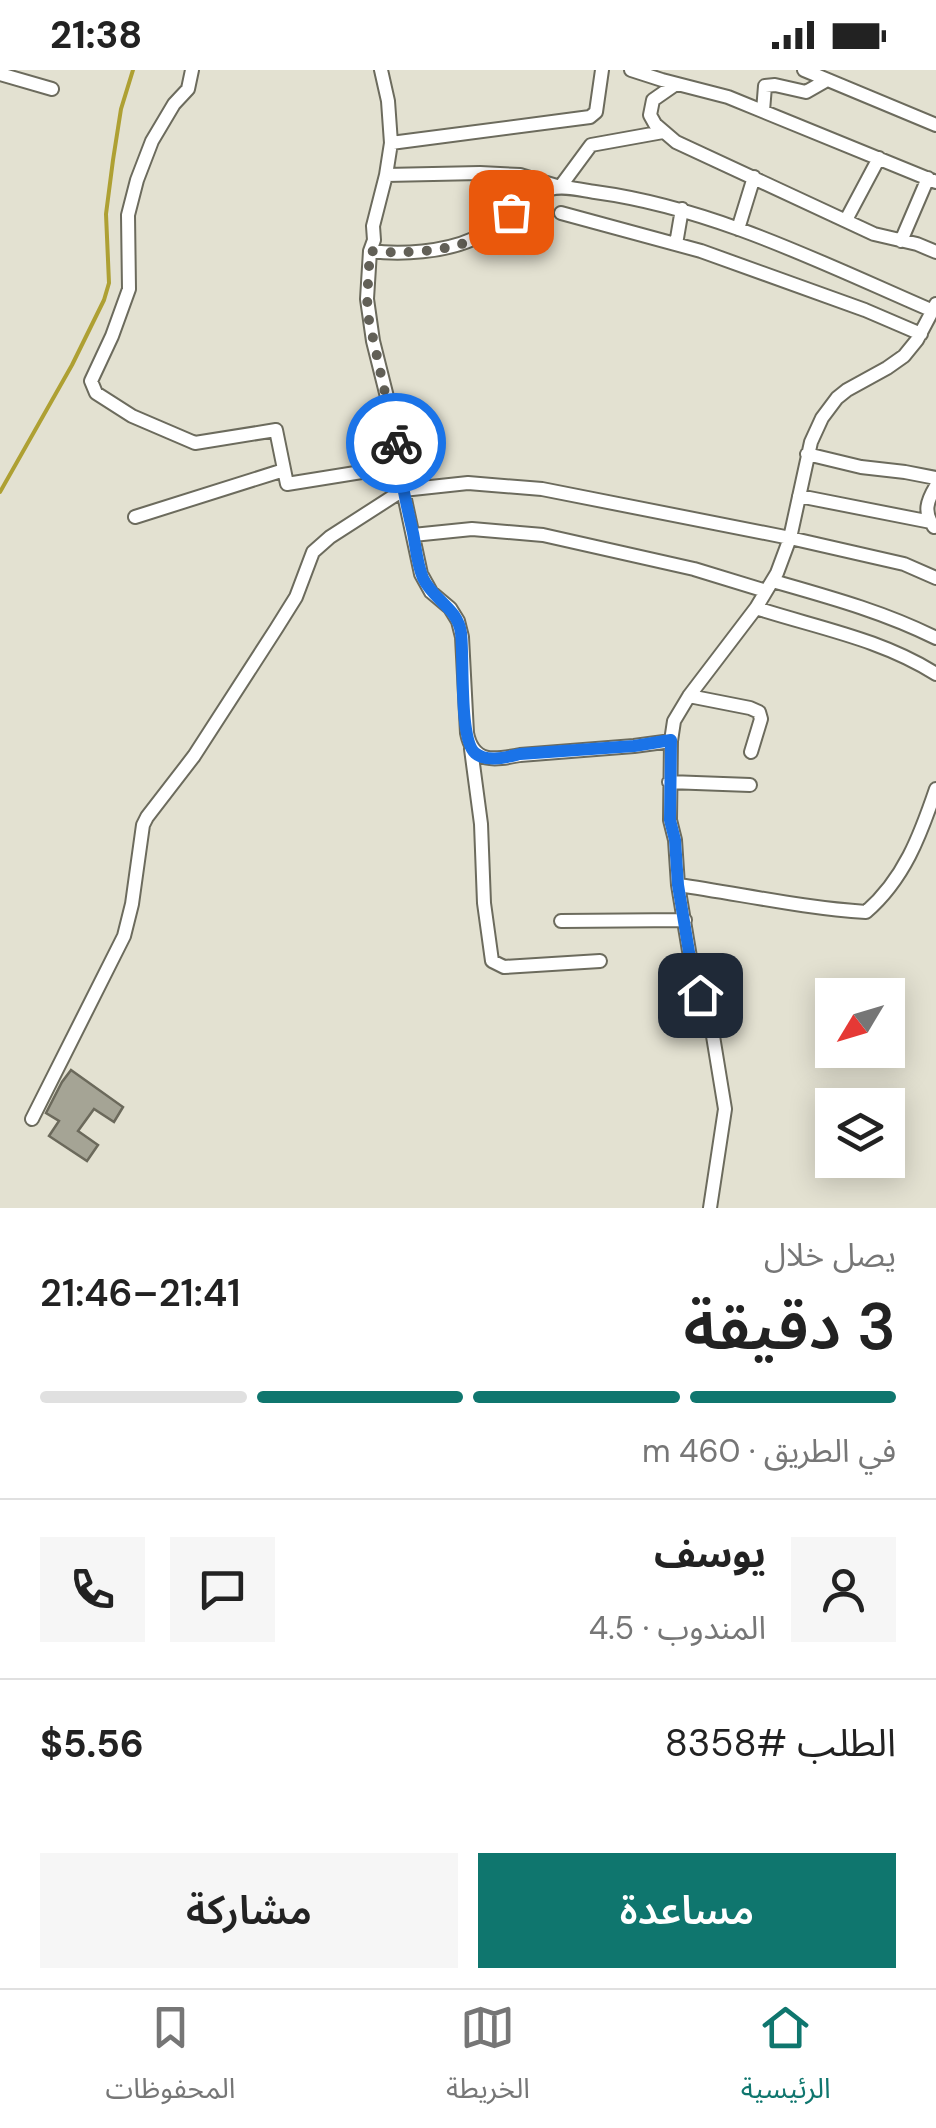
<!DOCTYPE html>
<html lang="ar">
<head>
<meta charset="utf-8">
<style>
	body { margin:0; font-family:"DM Sans","Noto Sans Arabic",sans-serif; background:#f6f6f6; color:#222; direction:rtl; height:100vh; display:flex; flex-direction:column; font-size:38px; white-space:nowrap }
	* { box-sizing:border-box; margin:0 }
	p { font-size:32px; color:#767676 }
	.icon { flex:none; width:55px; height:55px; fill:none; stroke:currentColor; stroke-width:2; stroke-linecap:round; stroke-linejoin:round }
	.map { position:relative; height:1138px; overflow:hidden; direction:ltr }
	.side { display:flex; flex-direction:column; background:#fff; flex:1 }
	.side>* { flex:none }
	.needle { width:65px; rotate:232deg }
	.buttons { position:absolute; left:815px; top:908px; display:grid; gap:20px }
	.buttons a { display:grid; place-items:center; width:90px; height:90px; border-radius:0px; background:#fff; box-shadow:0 5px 25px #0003; font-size:50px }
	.pin { position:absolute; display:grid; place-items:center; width:85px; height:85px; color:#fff; margin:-42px; border-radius:20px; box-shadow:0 5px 15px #0006 }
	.courier { position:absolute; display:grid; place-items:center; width:100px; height:100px; margin:-50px; border:8px solid #1a73e8; border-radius:50%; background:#fff; color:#222; box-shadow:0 2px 12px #0007 }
	.head em { font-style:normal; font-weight:600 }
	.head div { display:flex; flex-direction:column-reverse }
	.head { display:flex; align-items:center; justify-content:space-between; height:170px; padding:0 40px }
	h1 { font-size:65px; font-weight:600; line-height:75px }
	.bar { display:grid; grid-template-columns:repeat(4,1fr); gap:15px 10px; align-content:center; height:120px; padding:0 40px }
	.bar i { height:12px; border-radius:8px; background:#e0e0e0 }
	.bar .active { background:#0f766e }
	.bar p { grid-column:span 4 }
	.line { display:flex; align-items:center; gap:25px; padding:0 40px; border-top:2px solid #e0e0e0 }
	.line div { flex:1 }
	.round { display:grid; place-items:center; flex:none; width:105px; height:105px; border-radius:0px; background:#f6f6f6 }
	.action { display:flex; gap:20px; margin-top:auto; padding:20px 40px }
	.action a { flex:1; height:115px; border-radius:0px; background:#0f766e; color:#fff; font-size:40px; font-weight:600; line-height:115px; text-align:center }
	.action a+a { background:#f6f6f6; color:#222 }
	.status { display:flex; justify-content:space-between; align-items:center; height:70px; padding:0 50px; background:#fff; direction:ltr }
	.status svg { height:28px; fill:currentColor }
	.tabs { display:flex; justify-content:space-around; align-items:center; height:140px; border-top:2px solid #e0e0e0; background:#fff; font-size:28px; color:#767676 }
	.tabs a { display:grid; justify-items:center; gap:5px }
	.tabs .active { color:#0f766e }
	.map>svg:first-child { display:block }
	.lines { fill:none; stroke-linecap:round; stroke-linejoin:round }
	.stream { stroke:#aea033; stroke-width:4 }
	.building { fill:#a5a495; stroke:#6b695b; stroke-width:2.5 }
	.minor-casing { stroke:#6c6b5d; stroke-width:16 }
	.minor { stroke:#fff; stroke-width:12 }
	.done { stroke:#626057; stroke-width:10; stroke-dasharray:0 18 }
	.route { stroke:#1a73e8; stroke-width:12 }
</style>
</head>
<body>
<div class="status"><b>21:38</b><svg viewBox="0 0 49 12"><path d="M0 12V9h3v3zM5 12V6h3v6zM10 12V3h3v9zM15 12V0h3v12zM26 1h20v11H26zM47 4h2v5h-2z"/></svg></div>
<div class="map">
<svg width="936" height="1138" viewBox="0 0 936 1138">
	<rect width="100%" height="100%" fill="#e3e1d1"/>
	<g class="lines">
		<path class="stream" d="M0,422L72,295L104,230L109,213L106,144L113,90L121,39L133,0"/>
	</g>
	<path class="building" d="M71,1000L123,1037L114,1052L94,1039L78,1061L98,1075L87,1091L49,1066L59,1051L46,1043L62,1012Z"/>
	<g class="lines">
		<g class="minor-casing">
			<path id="minor" d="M192,0L188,19L174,34L152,71L137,110L128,145L129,219L112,266L91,311L96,323L132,346L195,373L276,360L287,414L399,396
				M631,0L662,10L728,27L936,112
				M804,0L936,55
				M0,4L52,19
				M676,14L653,30L650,45L655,54L676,72L874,164L917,174L936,182
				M763,41L765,16L775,15L806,22L827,10
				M391,73L590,47L596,42L602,0
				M386,105L480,103L520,105L560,117L591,75L663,62
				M561,143L701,181L865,240L921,264
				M846,150L879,88
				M738,159L754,107
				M901,171L928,108
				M676,174L682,139
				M370,181C402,185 444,182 473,169C496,154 524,127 550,119C564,115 581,120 595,122C714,138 824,194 933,241
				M936,234L917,270L904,286L887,298L847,320L837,328L822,348L811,372L790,468L777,503L756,538L689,626L674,651L671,671L634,676L520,685C494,690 473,694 467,663L462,567L458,551L450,538L431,522L421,504L403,420L468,413L542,419L790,468L904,494L936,508
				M807,384L861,397L905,402L936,408
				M799,426L931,452
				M135,447L284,400
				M934,457C923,442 927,431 936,416
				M413,465L472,459L543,465L694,499L766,521
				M773,511C829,527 884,542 936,568
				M756,538C818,558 881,569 936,604
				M689,626L750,638L759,642L761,649L751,682
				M671,671L670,750L675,770L678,815L693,905L713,966L725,1039L710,1138
				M471,679L481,754L484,833L492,891L504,897L600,891
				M669,712L750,715
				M678,815C741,824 803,838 866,842C904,809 920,766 936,719
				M561,851L685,850
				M32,1049L124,866L132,834L143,755L147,747L194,686L276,559L296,527L313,482L330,467L403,420L395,359L373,271L367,229L370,181L374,170L373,156L386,105L391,73L388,31L381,0"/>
		</g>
		<use href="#minor" class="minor"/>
	</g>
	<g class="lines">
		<path class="done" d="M396,373L369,250L367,229L370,181C397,184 447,182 472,170C485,162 498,152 511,142"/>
		<path class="route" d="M396,373C399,403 406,433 413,463C416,478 417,494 423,508C433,530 458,538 461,563C464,586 459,670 475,683C487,693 507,687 520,684L634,676L671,670L670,750L675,770L678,815L690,888L700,925"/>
	</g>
</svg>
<div class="buttons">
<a><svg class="needle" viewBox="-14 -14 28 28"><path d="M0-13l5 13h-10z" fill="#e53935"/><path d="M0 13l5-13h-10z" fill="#767676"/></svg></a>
<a><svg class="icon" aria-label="layers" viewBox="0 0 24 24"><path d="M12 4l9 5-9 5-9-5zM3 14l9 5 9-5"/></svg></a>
</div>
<div class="pin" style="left:511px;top:142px;background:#ea580c"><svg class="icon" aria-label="bag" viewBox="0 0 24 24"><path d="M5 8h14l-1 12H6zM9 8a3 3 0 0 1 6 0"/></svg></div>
<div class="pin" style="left:700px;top:925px;background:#1f2937"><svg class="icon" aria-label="home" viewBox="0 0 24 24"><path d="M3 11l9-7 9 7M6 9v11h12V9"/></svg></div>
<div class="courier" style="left:396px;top:373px"><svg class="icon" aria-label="bike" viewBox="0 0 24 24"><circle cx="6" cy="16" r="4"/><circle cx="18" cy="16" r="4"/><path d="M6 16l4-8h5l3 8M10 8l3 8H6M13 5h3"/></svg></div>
</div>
<section class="side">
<div class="head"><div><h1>3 دقيقة</h1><p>يصل خلال</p></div><em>21:41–21:46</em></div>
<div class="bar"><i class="active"></i><i class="active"></i><i class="active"></i><i></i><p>في الطريق · 460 m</p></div>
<div class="line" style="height:180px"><a class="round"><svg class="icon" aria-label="person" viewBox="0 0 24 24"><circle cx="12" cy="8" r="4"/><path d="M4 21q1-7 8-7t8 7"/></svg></a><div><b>يوسف</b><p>المندوب · 4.5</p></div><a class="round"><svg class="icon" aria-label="chat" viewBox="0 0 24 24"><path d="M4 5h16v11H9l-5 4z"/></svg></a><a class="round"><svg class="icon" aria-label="phone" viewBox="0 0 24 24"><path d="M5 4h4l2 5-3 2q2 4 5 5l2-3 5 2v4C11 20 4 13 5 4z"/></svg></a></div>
<div class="line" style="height:130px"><div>الطلب #8358</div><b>$5.56</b></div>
<div class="action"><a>مساعدة</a><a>مشاركة</a></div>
</section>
<nav class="tabs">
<a class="active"><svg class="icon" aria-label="home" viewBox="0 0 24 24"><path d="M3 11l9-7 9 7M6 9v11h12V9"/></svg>الرئيسية</a>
<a><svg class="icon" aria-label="map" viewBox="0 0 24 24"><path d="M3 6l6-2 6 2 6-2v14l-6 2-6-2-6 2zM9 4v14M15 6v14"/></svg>الخريطة</a>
<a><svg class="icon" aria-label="saved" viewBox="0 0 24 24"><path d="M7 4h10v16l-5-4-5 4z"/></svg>المحفوظات</a>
</nav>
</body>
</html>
